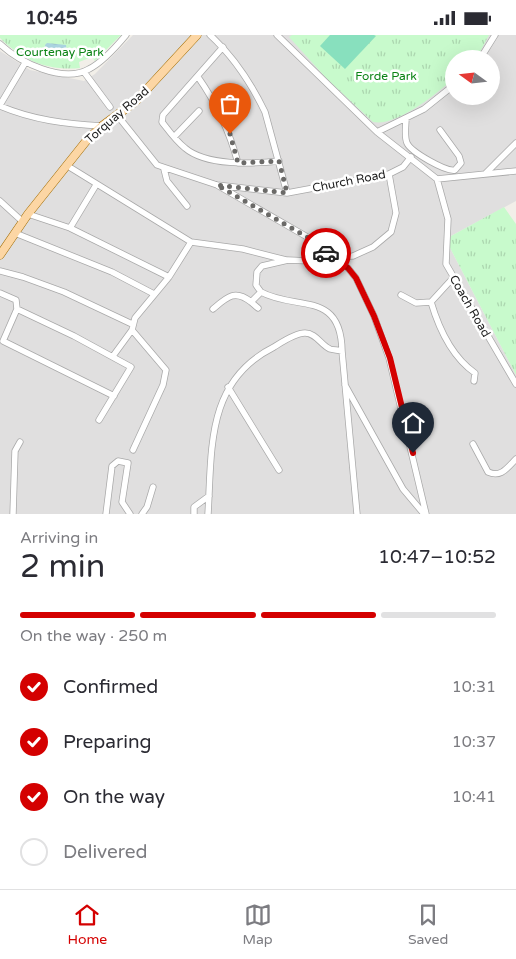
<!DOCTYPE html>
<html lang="en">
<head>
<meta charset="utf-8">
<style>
	body { margin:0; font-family:"Varela Round",sans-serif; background:#f2f2f3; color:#2b2b33; height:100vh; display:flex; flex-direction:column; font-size:19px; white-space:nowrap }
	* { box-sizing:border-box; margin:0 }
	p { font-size:16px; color:#7c7c81 }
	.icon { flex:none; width:28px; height:28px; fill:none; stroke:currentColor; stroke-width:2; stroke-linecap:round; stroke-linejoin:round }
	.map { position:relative; height:479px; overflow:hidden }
	.side { display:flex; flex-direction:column; background:#fff; flex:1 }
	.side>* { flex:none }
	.needle { width:32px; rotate:285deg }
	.fabs { position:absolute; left:445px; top:15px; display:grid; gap:10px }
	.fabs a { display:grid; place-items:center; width:55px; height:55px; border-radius:50%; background:#fff; box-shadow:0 5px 20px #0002; font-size:25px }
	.pin { position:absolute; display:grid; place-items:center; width:42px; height:42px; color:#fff; margin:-51px -21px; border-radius:50% 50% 50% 0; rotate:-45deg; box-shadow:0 0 5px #0007 }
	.pin .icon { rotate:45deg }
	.courier { position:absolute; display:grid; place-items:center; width:50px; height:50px; margin:-25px; border:4px solid #d40000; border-radius:50%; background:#fff; color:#222; box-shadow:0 1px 6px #0007 }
	.head em { font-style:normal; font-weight:600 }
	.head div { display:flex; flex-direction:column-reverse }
	.head { display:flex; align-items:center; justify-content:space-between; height:85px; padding:0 20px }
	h1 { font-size:32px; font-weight:600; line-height:38px }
	.bar { display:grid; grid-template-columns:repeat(4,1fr); gap:8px 5px; align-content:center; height:60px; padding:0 20px }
	.bar i { height:6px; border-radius:4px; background:#e1e1e2 }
	.bar .on { background:#d40000 }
	.bar p { grid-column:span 4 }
	ol { padding:0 20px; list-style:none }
	li { display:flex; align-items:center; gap:15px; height:55px }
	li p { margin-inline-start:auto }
	li .icon { padding:5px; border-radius:50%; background:#d40000; color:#fff; stroke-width:4 }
	li:last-child { color:#7c7c81 }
	li i { width:28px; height:28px; border:2px solid #e1e1e2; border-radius:50% }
	.status { display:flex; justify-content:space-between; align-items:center; height:35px; padding:0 25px; background:#fff; direction:ltr }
	.status svg { height:14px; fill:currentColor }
	.tabs { display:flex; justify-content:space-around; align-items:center; height:70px; border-top:1px solid #e1e1e2; background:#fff; font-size:14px; color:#7c7c81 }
	.tabs a { display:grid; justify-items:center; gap:2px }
	.tabs .on { color:#d40000 }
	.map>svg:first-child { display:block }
	.residential { fill:#e0dfdf; fill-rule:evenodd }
	.park { fill:url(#park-tufts) }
	.pitch { fill:#88e0be }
	.water { fill:url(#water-waves) }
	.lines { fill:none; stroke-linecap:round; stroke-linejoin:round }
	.minor-casing { stroke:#a9a9a9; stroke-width:7 }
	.major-casing { stroke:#a06b00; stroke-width:9 }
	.minor { stroke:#fff; stroke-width:5.5 }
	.major { stroke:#fcd6a4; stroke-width:8 }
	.done { stroke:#6b6a68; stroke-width:5; stroke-dasharray:0 9 }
	.route { stroke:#d40000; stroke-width:6 }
	.labels { text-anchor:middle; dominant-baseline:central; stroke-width:5; stroke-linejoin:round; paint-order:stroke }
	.park-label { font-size:12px; fill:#0c8416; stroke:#fff }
	.street-label { font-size:12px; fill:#222; stroke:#fff }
</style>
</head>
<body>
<div class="status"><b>10:45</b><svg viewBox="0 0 49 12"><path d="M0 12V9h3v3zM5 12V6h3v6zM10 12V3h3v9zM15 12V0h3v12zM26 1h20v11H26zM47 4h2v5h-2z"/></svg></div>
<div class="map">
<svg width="516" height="479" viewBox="0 0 516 479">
	<defs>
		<pattern id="park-tufts" width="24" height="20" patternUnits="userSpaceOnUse" patternTransform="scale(1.25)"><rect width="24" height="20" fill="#c8facc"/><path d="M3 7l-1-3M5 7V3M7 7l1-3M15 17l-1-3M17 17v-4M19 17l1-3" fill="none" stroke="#acd6af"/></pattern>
		<pattern id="water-waves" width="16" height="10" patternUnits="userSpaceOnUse" patternTransform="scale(1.25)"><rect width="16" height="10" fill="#aad3df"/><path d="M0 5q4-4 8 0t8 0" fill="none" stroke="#92b5bf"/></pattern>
	</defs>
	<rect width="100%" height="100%" fill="#f2efe9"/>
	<path class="residential" d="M133,0H516V166L451,201L448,209L516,340V479H0V16L30,35L84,46L95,39ZM454,24H491V61H454Z"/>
	<path class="park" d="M0,0H121L95,26L92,22L79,27L80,33C48,36 23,26 0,3Z
		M292,0H489L480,17L473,24H454V43C438,58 396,92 373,87L327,44L289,2Z
		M504,172L516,189V340L448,209L451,201Z"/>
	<path class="pitch" d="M330,0H374L376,1L345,34L320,11Z"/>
	<path class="water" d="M47,8L66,10L67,19L66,21L46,20L45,10Z"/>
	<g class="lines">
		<g class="minor-casing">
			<path id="minor" d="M210,0C234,22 251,48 265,77L287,158
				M277,0L377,97L437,144L448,184L446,229L516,349
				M0,9C19,27 63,49 89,34C103,27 116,12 126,0
				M223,12L163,80L162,87C169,96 176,106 185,113C206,131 253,129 279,126
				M480,24L495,0
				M84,37L110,72
				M198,42C217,69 229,95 238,128
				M0,70L25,28
				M0,71C33,85 66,89 102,91
				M117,80L157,130L217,150L287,158L389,139L403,132L411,122
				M406,83C406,90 404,101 407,108C411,117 446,137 455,135L461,128L459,121L440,95
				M377,97L424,74L454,50
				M174,102L199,76
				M71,133L191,207L243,214L286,225
				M164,134L167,146L187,171
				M486,138L516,108
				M437,144L516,136
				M217,150L309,203L348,233L356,243L374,281L389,323L426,479
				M0,166L23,187
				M28,179L70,193L169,242
				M70,193L96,150
				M15,198L112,237L154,259
				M0,236L23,242L64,257L132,289
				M453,243L431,267C439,294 452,322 475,338L474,346
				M0,258L16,265L17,274L74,301L131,332L99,385
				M401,260L416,268L431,267
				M258,273L251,267L261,257
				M17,274L3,306L114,361
				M213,274C227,262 235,254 251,267
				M132,295L166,335L163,350L133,415
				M342,316L357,479
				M113,321L132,295L135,283L169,242L191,207
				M345,350L403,454L424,479
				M228,352L279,435
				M473,409L488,437C501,443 507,433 516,424
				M13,479L15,416L20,407
				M106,479L112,431L118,426L128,428L122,467L130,479
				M142,479L147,472L153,452
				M194,479V472L209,461
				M208,479C212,413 206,346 274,312C282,307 295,298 305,298C316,298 321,310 330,314C333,315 338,315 342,316C341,255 296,276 261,257L256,250L257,237L262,231L288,225L310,226L331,222L353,221L373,212L391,197L396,178L389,139"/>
		</g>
		<g class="major-casing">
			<path id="major" d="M0,220L28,179L87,105L102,91L136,66L197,0"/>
		</g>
		<use href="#minor" class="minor"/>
		<use href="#major" class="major"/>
	</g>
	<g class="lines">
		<path class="done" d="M230,99L238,128L279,126L287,158L217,150L309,203L326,218"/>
		<path class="route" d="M326,218L348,233L356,243L374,281L390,323L413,418"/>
	</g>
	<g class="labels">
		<g class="park-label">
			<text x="60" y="17">Courtenay Park</text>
			<text x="386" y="41">Forde Park</text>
		</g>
		<g class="street-label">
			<text transform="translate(117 80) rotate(-41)">Torquay Road</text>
			<text transform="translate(349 146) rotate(-11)">Church Road</text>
			<text transform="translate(470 271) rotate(60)">Coach Road</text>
		</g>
	</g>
</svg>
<div class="fabs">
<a><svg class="needle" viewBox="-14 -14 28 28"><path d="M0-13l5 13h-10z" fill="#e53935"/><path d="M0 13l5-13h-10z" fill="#7c7c81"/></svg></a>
</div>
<div class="pin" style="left:230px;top:99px;background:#ea580c"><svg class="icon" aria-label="bag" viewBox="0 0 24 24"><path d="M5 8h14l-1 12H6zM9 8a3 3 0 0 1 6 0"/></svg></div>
<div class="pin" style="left:413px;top:418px;background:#1f2937"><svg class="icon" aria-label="home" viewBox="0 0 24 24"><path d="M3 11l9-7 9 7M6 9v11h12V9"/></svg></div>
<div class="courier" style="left:326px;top:218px"><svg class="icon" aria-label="car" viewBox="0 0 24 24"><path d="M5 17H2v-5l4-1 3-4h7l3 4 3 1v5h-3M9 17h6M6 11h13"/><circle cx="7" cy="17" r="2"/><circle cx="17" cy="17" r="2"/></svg></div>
</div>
<section class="side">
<div class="head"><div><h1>2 min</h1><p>Arriving in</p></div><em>10:47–10:52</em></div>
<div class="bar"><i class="on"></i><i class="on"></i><i class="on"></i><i></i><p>On the way · 250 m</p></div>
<ol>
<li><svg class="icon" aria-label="check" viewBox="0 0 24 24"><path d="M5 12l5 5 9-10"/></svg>Confirmed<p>10:31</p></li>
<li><svg class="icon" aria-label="check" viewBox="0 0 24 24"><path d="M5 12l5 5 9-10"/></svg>Preparing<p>10:37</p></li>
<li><svg class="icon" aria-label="check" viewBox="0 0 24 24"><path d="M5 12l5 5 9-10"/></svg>On the way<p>10:41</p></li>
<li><i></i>Delivered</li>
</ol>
</section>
<nav class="tabs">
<a class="on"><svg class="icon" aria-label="home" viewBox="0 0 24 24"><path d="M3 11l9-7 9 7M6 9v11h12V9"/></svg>Home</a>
<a><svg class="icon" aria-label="map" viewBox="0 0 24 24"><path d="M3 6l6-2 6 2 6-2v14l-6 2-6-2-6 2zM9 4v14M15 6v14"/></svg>Map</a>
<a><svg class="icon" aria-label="saved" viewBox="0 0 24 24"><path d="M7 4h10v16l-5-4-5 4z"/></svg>Saved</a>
</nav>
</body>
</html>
